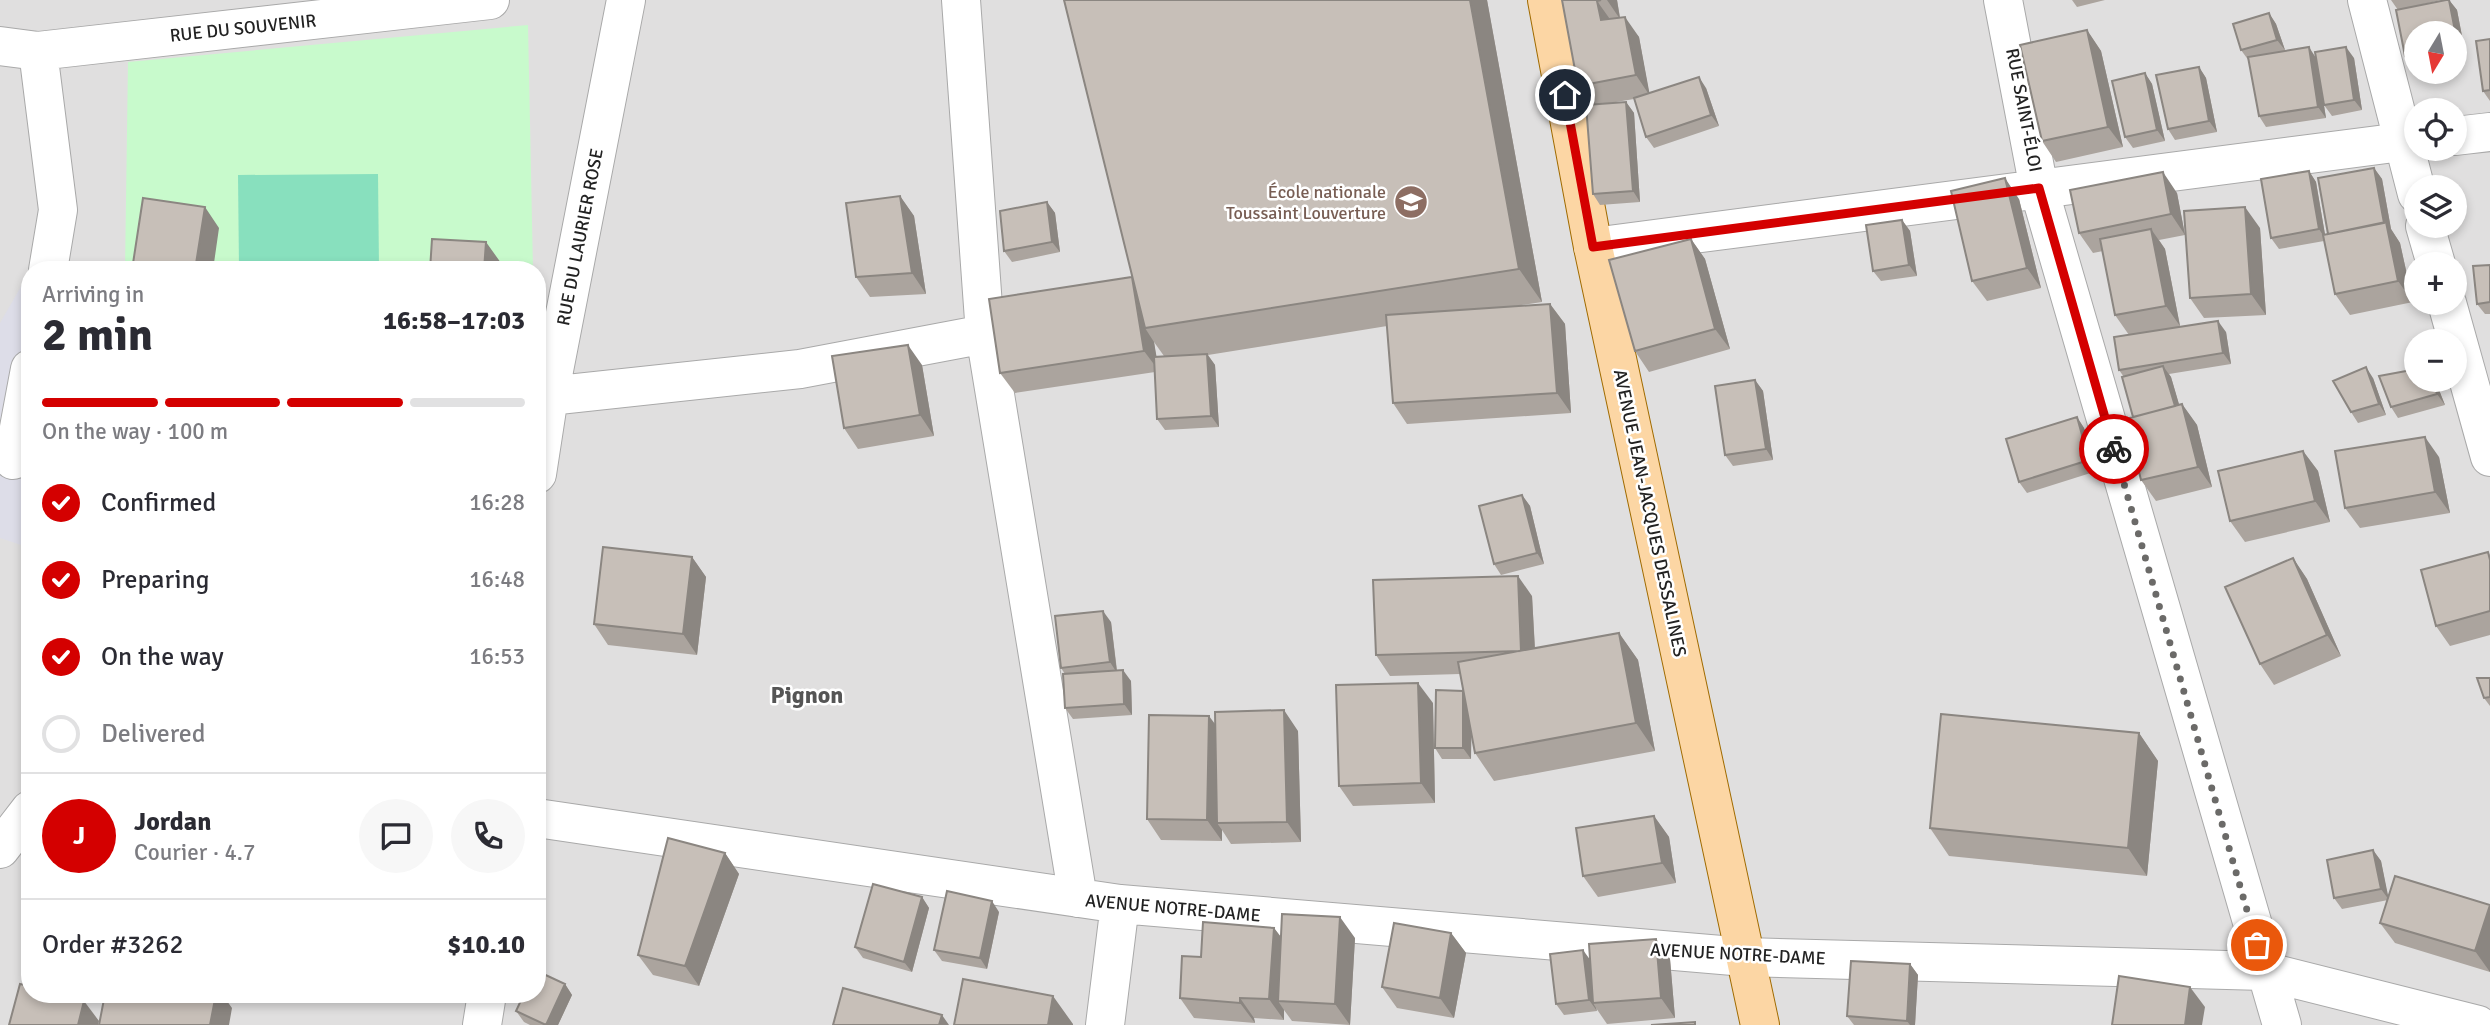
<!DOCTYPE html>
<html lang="en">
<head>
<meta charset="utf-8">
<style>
	body { margin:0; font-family:Signika,sans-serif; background:#f7f7f7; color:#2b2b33; height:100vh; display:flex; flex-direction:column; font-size:26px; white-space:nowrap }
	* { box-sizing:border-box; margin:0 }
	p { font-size:23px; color:#7c7c81 }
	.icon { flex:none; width:38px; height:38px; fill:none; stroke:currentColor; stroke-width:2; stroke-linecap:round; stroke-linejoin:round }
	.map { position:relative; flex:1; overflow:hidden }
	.panel { position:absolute; left:21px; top:261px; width:525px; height:742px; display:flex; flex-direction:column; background:#fff; border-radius:28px; box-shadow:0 4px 10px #0003 }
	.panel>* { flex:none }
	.needle { width:46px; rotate:190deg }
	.buttons { position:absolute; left:2404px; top:21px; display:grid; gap:14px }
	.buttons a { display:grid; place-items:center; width:63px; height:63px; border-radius:50%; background:#fff; box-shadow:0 4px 10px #0003; font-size:35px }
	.pin { position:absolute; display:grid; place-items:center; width:60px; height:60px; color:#fff; margin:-30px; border:4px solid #fff; border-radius:50%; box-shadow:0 2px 7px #0007 }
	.courier { position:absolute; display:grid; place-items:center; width:70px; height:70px; margin:-35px; border:5px solid #d40000; border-radius:50%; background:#fff; color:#222; box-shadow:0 2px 9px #0007 }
	.overview em { font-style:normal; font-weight:800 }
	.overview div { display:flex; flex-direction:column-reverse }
	.overview { display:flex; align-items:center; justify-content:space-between; height:119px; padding:0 21px }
	h1 { font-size:46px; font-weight:800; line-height:52px }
	.bar { display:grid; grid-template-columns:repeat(4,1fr); gap:10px 7px; align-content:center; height:84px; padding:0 21px }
	.bar i { height:9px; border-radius:5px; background:#e1e1e2 }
	.bar .current { background:#d40000 }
	.bar p { grid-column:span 4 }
	.line { display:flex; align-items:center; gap:18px; padding:0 21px; border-top:2px solid #e1e1e2 }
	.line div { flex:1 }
	.round { display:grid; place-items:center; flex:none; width:74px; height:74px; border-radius:37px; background:#f7f7f7 }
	ol { padding:0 21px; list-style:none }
	li { display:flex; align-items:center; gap:21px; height:77px }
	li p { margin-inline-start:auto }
	li .icon { padding:7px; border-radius:50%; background:#d40000; color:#fff; stroke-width:4 }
	li:last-child { color:#7c7c81 }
	li i { width:38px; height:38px; border:4px solid #e1e1e2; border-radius:50% }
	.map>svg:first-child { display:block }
	.residential { fill:#e0dfdf; fill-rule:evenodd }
	.park { fill:#c8facc }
	.pitch { fill:#88e0be }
	.plaza { fill:#dddde8 }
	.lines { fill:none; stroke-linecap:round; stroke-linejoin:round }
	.minor-casing { stroke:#a9a9a9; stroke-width:40 }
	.primary-casing { stroke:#a06b00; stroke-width:40 }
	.minor { stroke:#fff; stroke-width:38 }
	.primary { stroke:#fcd6a4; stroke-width:38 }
	.wall { fill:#aba49e; fill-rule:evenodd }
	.shaded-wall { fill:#8b8681 }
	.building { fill:#c7bfb8; stroke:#8b8681; stroke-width:2 }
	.done { stroke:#6b6a68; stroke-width:7; stroke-dasharray:0 12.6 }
	.route { stroke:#d40000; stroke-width:9 }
	.labels { text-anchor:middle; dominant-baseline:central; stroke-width:5; stroke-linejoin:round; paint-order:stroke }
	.street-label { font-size:18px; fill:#222; stroke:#fff }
	.education-label { font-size:18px; fill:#785e54; stroke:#fff; text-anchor:end }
	.district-label { font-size:24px; font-weight:bold; fill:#555; stroke:#fff }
</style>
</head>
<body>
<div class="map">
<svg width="2490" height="1025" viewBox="0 0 2490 1025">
	<rect width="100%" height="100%" fill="#f2efe9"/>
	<path class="residential" d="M0,0H2490V1025H0ZM2417,33H2455V72H2417ZM2417,110H2455V149H2417ZM2417,187H2455V226H2417ZM2417,264H2455V303H2417ZM30,270H537V994H30ZM2417,341H2455V380H2417Z"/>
	<path class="park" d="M528,25L533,269L125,270L128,62Z"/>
	<path class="pitch" d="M378,174L379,269H239L238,175Z"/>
	<path class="plaza" d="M30,271V548L0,538V323Z"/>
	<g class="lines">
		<g class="minor-casing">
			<path id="minor" d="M961,0L985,334L1078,898
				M2003,0L2039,189L2282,1025
				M2367,0L2417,194
				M0,46L38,51L58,210L48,270
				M38,51L490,0
				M2455,136L2490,132
				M2425,226L2436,264
				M1593,247L2417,140
				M2447,303L2490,457
				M549,396L800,369L985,334
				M13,460L30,369
				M537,474L549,396L626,0
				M537,818L1120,904L1745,957L2264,971L2478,1025
				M0,849L30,810
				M482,1025L487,994
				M1105,1025L1120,904"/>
		</g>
		<g class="primary-casing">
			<path id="primary" d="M1547,0L1593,247L1760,1025"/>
		</g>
		<use href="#minor" class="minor"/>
		<use href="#primary" class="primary"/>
	</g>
	<path class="wall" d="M1487,0L1542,302L1515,306L1550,304L1565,324L1571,413L1407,424L1393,403L1387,326L1208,355L1215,365L1219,427L1165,430L1157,419L1155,372L1015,393L1000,373L1132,277ZM1154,342L1164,356L1156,357Z
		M1562,0H1617L1620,17L1639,37L1649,93L1706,88L1719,126L1654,148L1646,137L1634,99L1610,103L1626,102L1634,113L1640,202L1600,205L1593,194L1591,105L1578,86Z
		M2072,0H2105L2077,7Z
		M2391,0H2441L2398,10Z
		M2446,0H2449L2457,10L2466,57L2455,59V33H2417V66L2413,67L2405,56L2396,10Z
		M2269,13L2276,24L2285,50L2316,58H2354L2362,110L2332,116L2324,105L2320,79L2326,118L2266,127L2259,116L2249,61L2241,50Z
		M2087,30L2101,51L2123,147L2056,162L2042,141Z
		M2490,39V101L2483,91Z
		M2199,67L2206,78L2217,132L2175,140L2168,129Z
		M2145,73L2152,84L2165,141L2133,148L2125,137Z
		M2374,168L2382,179L2391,229L2400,243L2413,302L2350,315L2335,294L2324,241L2279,249L2271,238L2309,171L2316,182L2325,235L2328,234Z
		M2177,193L2185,235L2159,240L2165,249L2180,326L2226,332L2231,364L2169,374L2171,377L2179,405L2182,404L2197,425L2212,487L2156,501L2141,480L2133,417L2124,377L2119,370L2129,335L2115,315L2103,251L2093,253L2079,233Z
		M900,196L914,216L926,294L870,297L856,277Z
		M2019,199L2041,288L1987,301L1972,281Z
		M1047,202L1055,213L1060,252L1012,262L1004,251Z
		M1902,220L1910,231L1917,276L1881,281L1873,271Z
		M2260,228L2266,315L2204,318L2190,298Z
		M1691,239L1705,259L1730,349L1649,372L1635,351Z
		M2490,265V314H2485L2477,304Z
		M922,365L934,436L858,449L844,428Z
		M2373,378L2386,415L2358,423L2351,412Z
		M1755,380L1763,391L1773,460L1733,466L1725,455Z
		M2435,380L2445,405L2398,418L2391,407Z
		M2077,417L2084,428L2097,471L2027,493L2019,482Z
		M2303,451L2318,471L2330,522L2245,542L2230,521Z
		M2439,457L2450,513L2360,528L2345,508Z
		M1522,495L1530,506L1544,564L1501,575L1494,564Z
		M2488,552L2490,555V635L2450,646L2436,626Z
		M692,557L706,577L697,655L608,645L594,624Z
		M2293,558L2307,579L2341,656L2274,685L2260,664Z
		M1532,596L1535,648L1619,633L1638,660L1655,751L1494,781L1475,753L1471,733V759H1442L1435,748L1463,691L1460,674L1390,676L1376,655Z
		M1111,622L1117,670L1131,681L1132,715L1073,719L1065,708V674L1061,668Z
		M2490,678V706L2484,698Z
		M1433,703L1435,803L1353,806L1339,786Z
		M1215,723L1298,731L1301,842L1231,844L1222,830V841L1161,840L1147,819Z
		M2139,733L2158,761L2147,876L1949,856L1930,828Z
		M1654,816L1669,837L1676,883L1598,897L1583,876Z
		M2373,850L2381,861L2388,898L2490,905V972L2395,943L2380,923L2388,900L2342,909L2334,898Z
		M725,853L739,874L699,986L653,975L638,955Z
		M922,897L929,908L912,972L863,958L855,947Z
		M999,912L987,969L942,961L934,950Z
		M1274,928L1281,937L1355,938L1350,1025L1292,1021L1284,1010V1020L1254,1018L1255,1023L1194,1018L1180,998L1201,957Z
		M1451,933L1466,953L1454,1018L1397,1008L1382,987Z
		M1656,939L1670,959L1675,1018L1607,1024L1596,1008L1597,1011L1564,1015L1556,1004L1590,960Z
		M1910,964L1918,975L1915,1025H1854L1847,1016Z
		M565,984L572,995L558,1025H530L524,1022L516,1011Z"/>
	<path class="shaded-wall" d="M1470,0H1487L1542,302L1519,269Z
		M1607,0H1617L1620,19Z
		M2449,0L2457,10L2466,57L2458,46Z
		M1597,1L1612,22L1601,20Z
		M2269,13L2276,24L2285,50L2277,40Z
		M1625,17L1639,37L1650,96L1636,75Z
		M2087,30L2101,51L2123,147L2108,127Z
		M2309,47L2316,58L2326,118L2318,107Z
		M2346,47L2354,58L2362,110L2354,100Z
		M2199,67L2206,78L2217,132L2209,121Z
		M2145,73L2152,84L2165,141L2157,130Z
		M1699,77L1706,88L1719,126L1711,115Z
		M1626,102L1634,113L1640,202L1633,191Z
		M2374,168L2382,179L2391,229L2400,243L2413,302L2398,281L2384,225Z
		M2309,171L2316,182L2326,240L2319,229Z
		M2163,172L2177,193L2185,235L2171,214Z
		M2005,178L2019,199L2041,288L2027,268Z
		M900,196L914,216L926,294L912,273Z
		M1047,202L1055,213L1060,252L1052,242Z
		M205,207L219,228L213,270H195Z
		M2245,207L2260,228L2266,315L2251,294Z
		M1902,220L1910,231L1917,276L1909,265Z
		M2151,229L2165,249L2180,326L2166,306Z
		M1691,239L1705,259L1730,349L1715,329Z
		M486,242L501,263L500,270H484Z
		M1133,277L1145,328L1154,342L1159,371L1144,351Z
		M1550,304L1565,324L1571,413L1557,393Z
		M2218,321L2226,332L2231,364L2223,353Z
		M908,345L922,365L934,436L920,415Z
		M1207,354L1215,365L1219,427L1211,416Z
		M2163,366L2171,377L2184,421L2176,410Z
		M2366,367L2373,378L2386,415L2379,404Z
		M1755,380L1763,391L1773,460L1766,449Z
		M2432,380H2435L2445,405L2437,394Z
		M2182,404L2197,425L2212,487L2198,467Z
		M2077,417L2084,428L2097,471L2089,460Z
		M2425,437L2439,457L2450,513L2435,492Z
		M2303,451L2318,471L2330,522L2315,501Z
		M1522,495L1530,506L1544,564L1537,553Z
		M692,557L706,577L697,655L683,634Z
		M2293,558L2307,579L2341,656L2327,635Z
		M1518,576L1532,596L1536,671L1521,651Z
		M1103,611L1111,622L1117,673L1110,662Z
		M1619,633L1638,660L1655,751L1636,723Z
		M1123,670L1131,681L1132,715L1124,704Z
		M1418,683L1433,703L1435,803L1421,783Z
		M1464,691L1472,702L1471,759L1463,748Z
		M1284,710L1298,731L1301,842L1287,822Z
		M1209,716L1224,736L1217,823L1222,830V841L1207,820Z
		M2139,733L2158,761L2147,876L2128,848Z
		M1654,816L1669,837L1676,883L1662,863Z
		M2373,850L2381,861L2389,900L2381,889Z
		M725,853L739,874L699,986L685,966Z
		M922,897L929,908L912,972L904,962Z
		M992,901L999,912L987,969L980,958Z
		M2490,905V972L2475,951Z
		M1340,917L1355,938L1350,1025L1335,1004Z
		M1274,928L1289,948L1278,1001L1284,1010V1020L1269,999Z
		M1451,933L1466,953L1454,1018L1440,998Z
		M1656,939L1670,959L1675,1018L1661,998Z
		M1583,950L1591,961L1593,1003L1596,1008L1597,1011L1589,1000Z
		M1910,964L1918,975L1915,1025H1910L1907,1021Z
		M565,984L572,995L558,1025H546Z
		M2190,987L2205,1007L2202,1025H2185Z
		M216,994H222L232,1008L229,1025H210Z
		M1053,996L1073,1024V1025H1048Z
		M1240,998L1254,1018L1255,1023L1240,1003Z
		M84,1001L99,1021L98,1025H78Z
		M942,1015L949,1025H939Z"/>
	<path class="building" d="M1064,0H1470L1519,269L1145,328Z
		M1562,0H1601L1597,1L1601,20L1625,17L1636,75L1578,86Z
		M2446,0H2449L2458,46L2455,47V33H2417V54L2405,56L2396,10Z
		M2269,13L2277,40L2241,50L2233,24Z
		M2087,30L2108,127L2042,141L2020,45Z
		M2490,39V90L2483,91L2476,41Z
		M2309,47L2318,107L2259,116L2248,57Z
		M2346,47L2354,100L2324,105L2315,52Z
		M2199,67L2209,121L2168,129L2156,75Z
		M2145,73L2157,130L2125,137L2112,81Z
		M1699,77L1711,115L1646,137L1634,98Z
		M1626,102L1633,191L1593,194L1586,105Z
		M2374,168L2384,223L2328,234L2318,178Z
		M2309,171L2319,229L2271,238L2261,179Z
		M2163,172L2171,214L2079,233L2070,190Z
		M2005,178L2027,268L1972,281L1951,191Z
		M900,196L912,273L856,277L846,203Z
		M143,198L205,207L195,270H132Z
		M1047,202L1052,242L1004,251L1000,211Z
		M2245,207L2251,294L2190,298L2184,211Z
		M1902,220L1909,265L1873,271L1866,225Z
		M2386,222L2398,281L2335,294L2323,235Z
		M2151,229L2166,306L2115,315L2100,239Z
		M432,239L486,242L484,270H430Z
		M1691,239L1715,329L1635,351L1609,260Z
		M2490,265V302L2477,304L2473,266Z
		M1132,277L1144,351L1000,373L989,299Z
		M1550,304L1557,393L1393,403L1386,315Z
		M2218,321L2223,353L2119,370L2114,337Z
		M908,345L920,415L844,428L832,356Z
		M1207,354L1211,416L1157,419L1154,357Z
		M2163,366L2175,406L2133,417L2122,377Z
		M2366,367L2379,404L2351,412L2333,381Z
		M2417,369V380H2432L2437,394L2391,407L2379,376Z
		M1755,380L1766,449L1725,455L1715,386Z
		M2182,404L2198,467L2141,480L2126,419Z
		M2077,417L2089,460L2019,482L2006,439Z
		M2425,437L2435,492L2345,508L2335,451Z
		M2303,451L2315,501L2230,521L2218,471Z
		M1522,495L1537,553L1494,564L1479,506Z
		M603,547L692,557L683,634L594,624Z
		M2488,552L2490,560V611L2436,626L2421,570Z
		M2293,558L2327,635L2260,664L2225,587Z
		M1518,576L1521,651L1376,655L1373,580Z
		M1103,611L1110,662L1061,668L1055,616Z
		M1619,633L1636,723L1475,753L1458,662Z
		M1123,670L1124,704L1065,708L1063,674Z
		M2477,678H2490V697L2484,698Z
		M1418,683L1421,783L1339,786L1336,685Z
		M1436,690L1463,691V748H1435Z
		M1284,710L1287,822L1217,823L1215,712Z
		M1941,714L2139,733L2128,848L1930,828Z
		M1149,715L1209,716L1207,820L1147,819Z
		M1654,816L1662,863L1583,876L1576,828Z
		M668,838L725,853L685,966L638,955Z
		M2373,850L2381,889L2334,898L2327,860Z
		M2395,876L2490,905L2475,951L2380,923Z
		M873,884L922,897L904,962L855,947Z
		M947,891L992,901L980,958L934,950Z
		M1282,914L1340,917L1335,1004L1278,1001Z
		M1203,922L1274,928L1269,999L1240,998V1003L1180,998L1182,956L1201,957Z
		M1394,923L1451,933L1440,998L1382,987Z
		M1656,939L1661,998L1593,1003L1589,944Z
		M1583,950L1589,1000L1556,1004L1550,954Z
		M1851,961L1910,964L1907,1021L1847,1016Z
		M537,971L565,984L546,1025L516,1011L524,994H537Z
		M2119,976L2190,987L2185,1025H2112Z
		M963,979L1053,996L1048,1025H954Z
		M20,984L30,986V994H59L84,1001L78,1025H9Z
		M843,988L942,1015L939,1025H833Z
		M105,994H216L210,1025H99Z
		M1695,1022V1025H1651Z"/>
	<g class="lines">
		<path class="done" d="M2114,449L2257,945"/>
		<path class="route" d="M1565,95L1593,247L2039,188L2114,449"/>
	</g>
	<defs>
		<g id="school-disc" transform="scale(1.75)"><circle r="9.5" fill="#8d6e63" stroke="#fff"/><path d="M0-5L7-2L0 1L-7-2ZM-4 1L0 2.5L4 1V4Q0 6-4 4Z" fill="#fff"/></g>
	</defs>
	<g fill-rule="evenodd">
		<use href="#school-disc" x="1411" y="202"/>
	</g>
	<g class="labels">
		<g class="street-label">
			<text transform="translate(243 28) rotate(-6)">RUE DU SOUVENIR</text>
			<text transform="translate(2024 110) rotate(79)">RUE SAINT-ÉLOI</text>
			<text transform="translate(580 237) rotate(-79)">RUE DU LAURIER ROSE</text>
			<text transform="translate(1650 513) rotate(78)">AVENUE JEAN-JACQUES DESSALINES</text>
			<text transform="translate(1173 908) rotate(5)">AVENUE NOTRE-DAME</text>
			<text transform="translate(1738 954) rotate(3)">AVENUE NOTRE-DAME</text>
		</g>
		<g class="education-label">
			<text x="1386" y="192">École nationale<tspan x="1386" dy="21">Toussaint Louverture</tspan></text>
		</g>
		<g class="district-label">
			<text x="807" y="695">Pignon</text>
		</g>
	</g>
</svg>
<div class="buttons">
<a><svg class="needle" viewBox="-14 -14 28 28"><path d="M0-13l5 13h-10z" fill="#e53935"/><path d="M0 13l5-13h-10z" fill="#7c7c81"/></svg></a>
<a><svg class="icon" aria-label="locate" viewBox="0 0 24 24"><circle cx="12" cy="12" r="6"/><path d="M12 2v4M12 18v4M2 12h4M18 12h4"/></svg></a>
<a><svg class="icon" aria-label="layers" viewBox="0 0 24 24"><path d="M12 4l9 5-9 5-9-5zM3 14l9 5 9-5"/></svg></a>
<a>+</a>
<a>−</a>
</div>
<div class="pin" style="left:2257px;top:945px;background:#ea580c"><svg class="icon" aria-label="bag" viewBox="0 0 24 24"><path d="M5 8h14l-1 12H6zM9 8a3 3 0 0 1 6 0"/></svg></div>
<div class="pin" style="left:1565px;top:95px;background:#1f2937"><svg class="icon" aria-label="home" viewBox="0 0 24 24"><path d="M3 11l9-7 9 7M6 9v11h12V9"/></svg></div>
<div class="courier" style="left:2114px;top:449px"><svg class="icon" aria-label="bike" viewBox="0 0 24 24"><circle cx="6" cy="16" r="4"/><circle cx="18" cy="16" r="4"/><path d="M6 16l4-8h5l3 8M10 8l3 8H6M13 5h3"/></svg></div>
<section class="panel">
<div class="overview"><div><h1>2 min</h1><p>Arriving in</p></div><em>16:58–17:03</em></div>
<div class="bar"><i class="current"></i><i class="current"></i><i class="current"></i><i></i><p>On the way · 100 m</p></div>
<ol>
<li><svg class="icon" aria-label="check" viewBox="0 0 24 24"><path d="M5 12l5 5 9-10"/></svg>Confirmed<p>16:28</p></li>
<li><svg class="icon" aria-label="check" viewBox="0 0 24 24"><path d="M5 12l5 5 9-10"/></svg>Preparing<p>16:48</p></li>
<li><svg class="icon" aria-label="check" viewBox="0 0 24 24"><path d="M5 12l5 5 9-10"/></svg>On the way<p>16:53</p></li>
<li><i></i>Delivered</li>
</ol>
<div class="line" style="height:126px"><b class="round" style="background:#d40000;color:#fff">J</b><div><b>Jordan</b><p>Courier · 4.7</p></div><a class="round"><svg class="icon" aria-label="chat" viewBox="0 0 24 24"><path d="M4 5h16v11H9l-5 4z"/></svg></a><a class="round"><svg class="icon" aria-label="phone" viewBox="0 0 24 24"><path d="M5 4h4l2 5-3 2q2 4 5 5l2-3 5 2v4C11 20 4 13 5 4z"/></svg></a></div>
<div class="line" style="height:91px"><div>Order #3262</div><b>$10.10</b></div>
</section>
</div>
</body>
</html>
